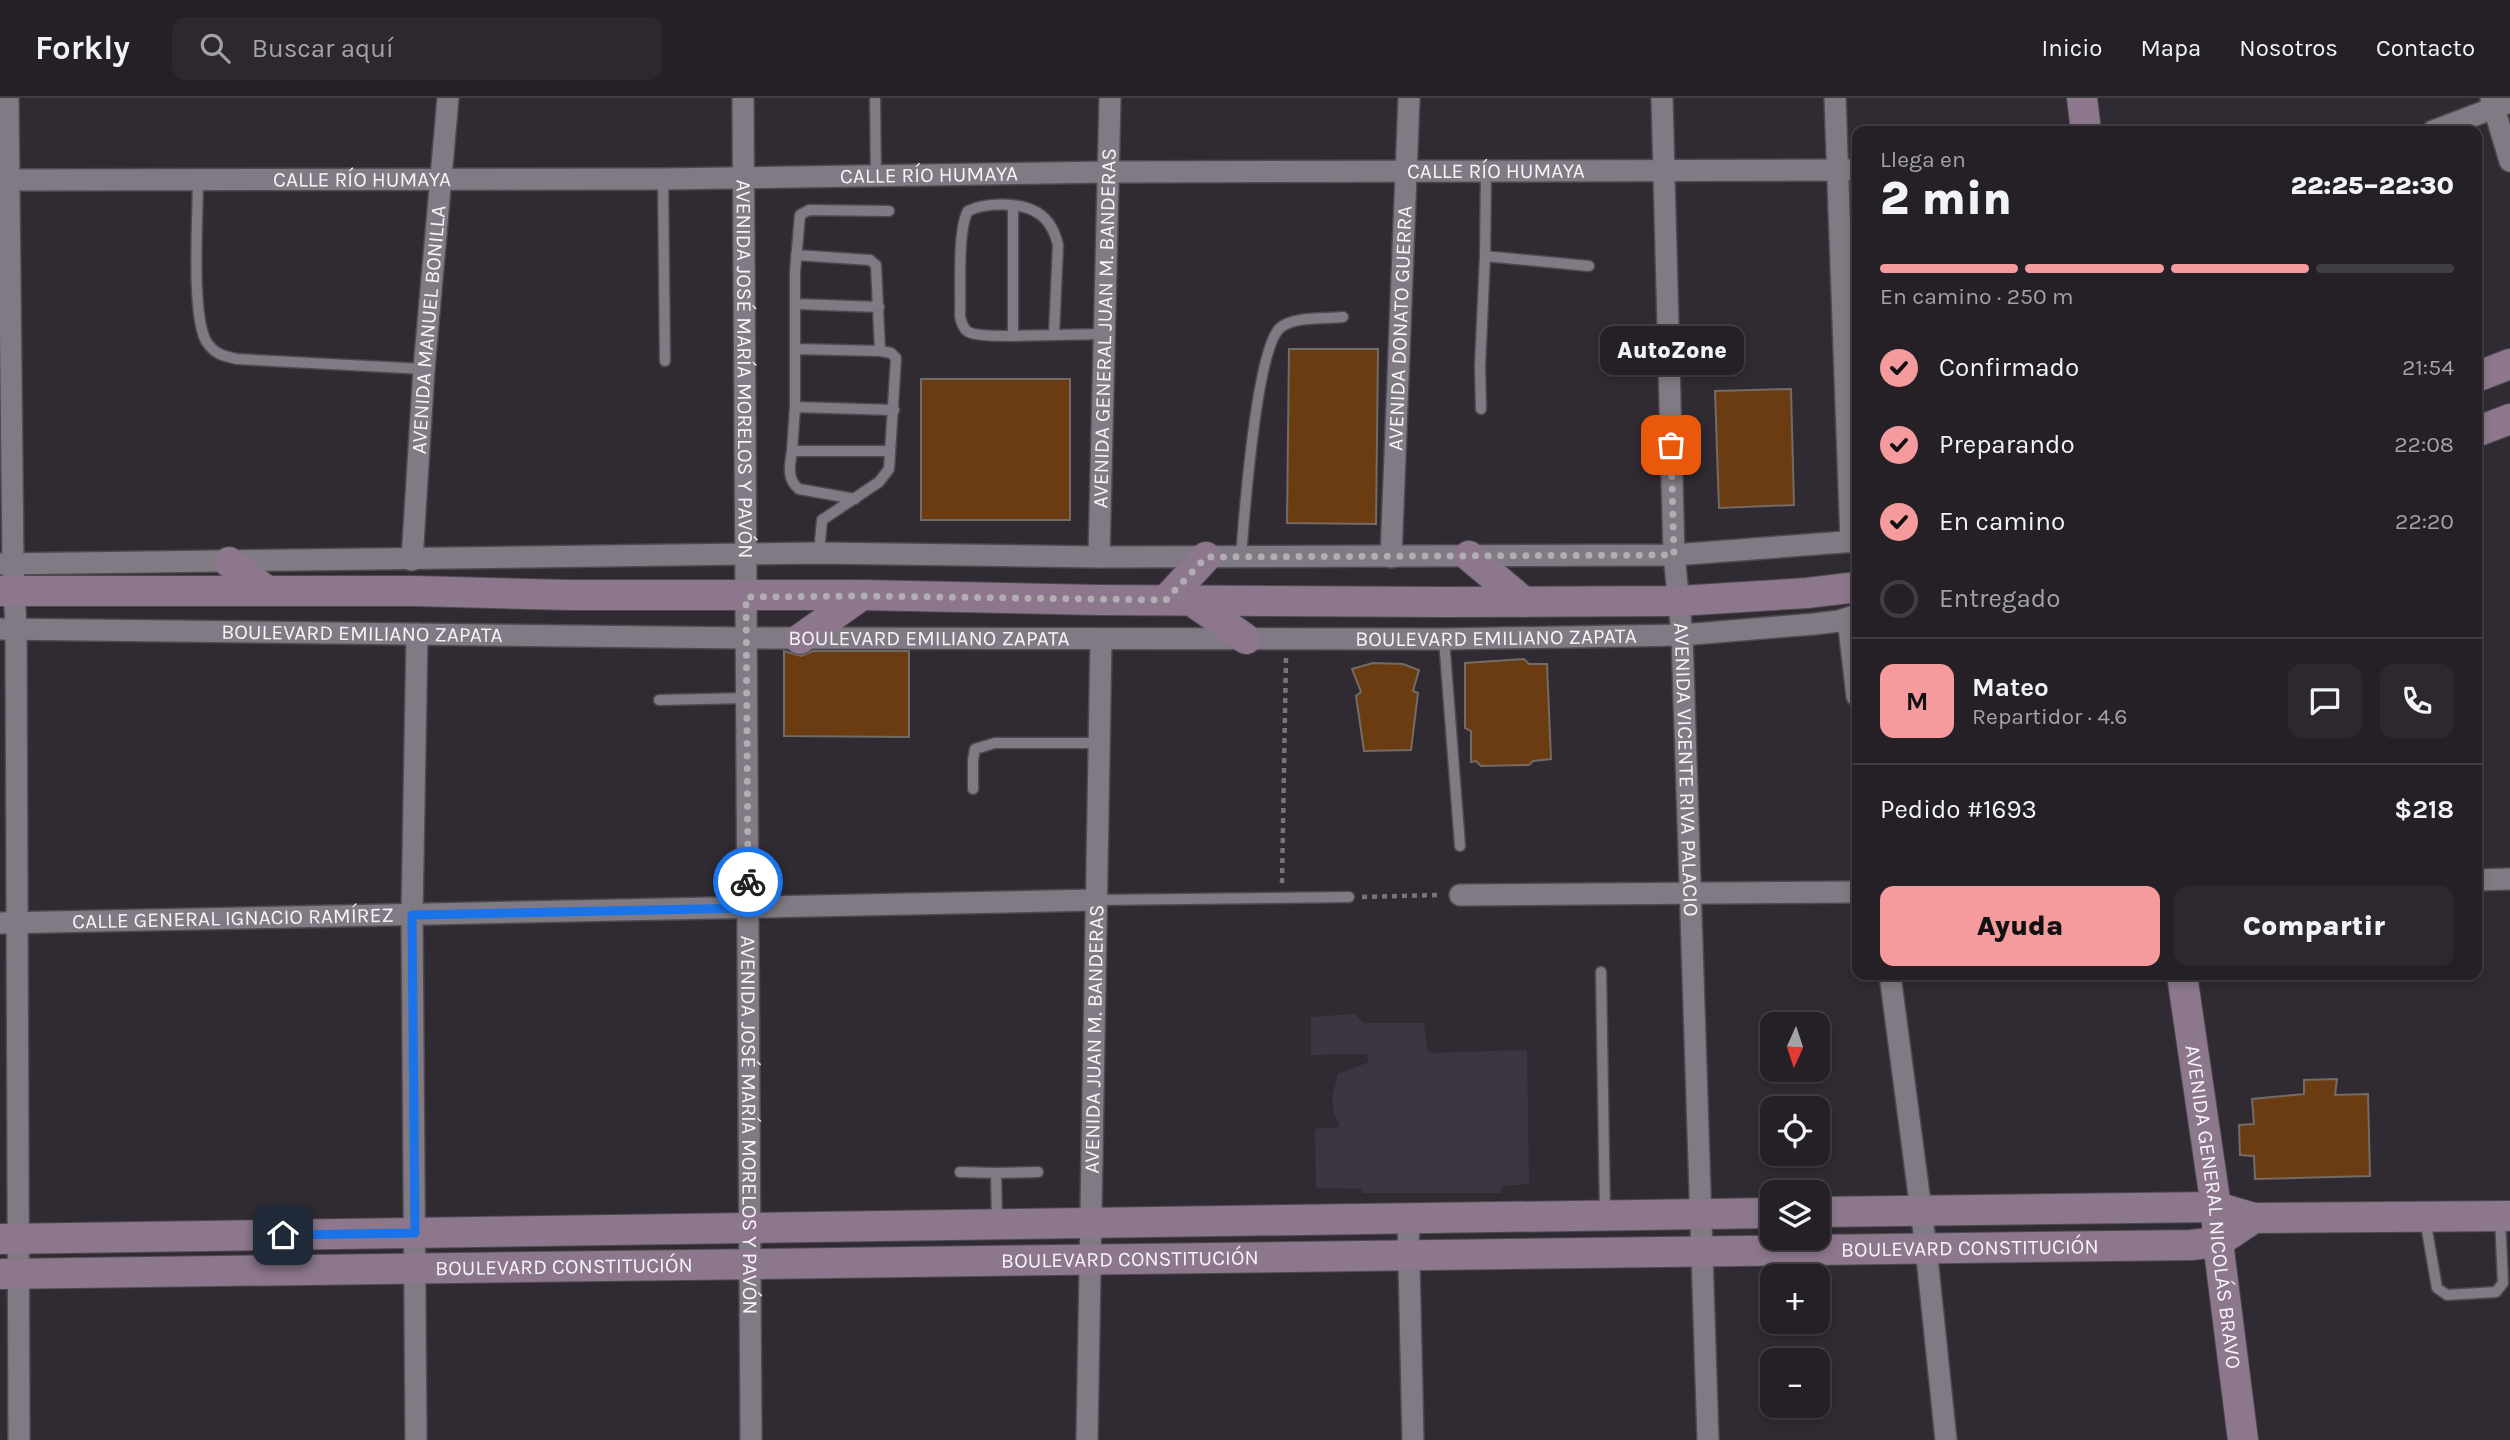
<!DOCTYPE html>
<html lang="es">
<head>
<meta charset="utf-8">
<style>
	body { margin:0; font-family:Karla,sans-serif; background:#2c282e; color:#f1f3f6; height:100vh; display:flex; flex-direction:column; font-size:26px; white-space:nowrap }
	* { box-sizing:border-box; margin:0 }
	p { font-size:23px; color:#a3a3a7 }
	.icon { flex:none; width:38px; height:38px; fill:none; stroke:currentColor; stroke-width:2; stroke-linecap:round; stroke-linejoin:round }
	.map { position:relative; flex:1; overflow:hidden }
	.drawer { position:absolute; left:1852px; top:28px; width:630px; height:854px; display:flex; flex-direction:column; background:#242026; border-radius:14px; box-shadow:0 4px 10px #0003,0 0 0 2px #413e43 }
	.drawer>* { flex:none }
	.needle { width:46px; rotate:183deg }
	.tools { position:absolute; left:1760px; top:914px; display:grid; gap:14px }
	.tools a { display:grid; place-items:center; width:70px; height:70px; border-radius:14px; background:#242026; box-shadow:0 4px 10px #0003,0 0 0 2px #413e43; font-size:35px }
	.pin { position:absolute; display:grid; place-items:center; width:60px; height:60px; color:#fff; margin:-30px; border-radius:14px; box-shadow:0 4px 10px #0006 }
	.courier { position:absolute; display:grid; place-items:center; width:70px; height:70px; margin:-35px; border:5px solid #1a73e8; border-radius:50%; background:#fff; color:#222; box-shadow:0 2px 9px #0007 }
	.bubble { position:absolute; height:49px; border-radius:14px; background:#242026; box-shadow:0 4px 10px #0003,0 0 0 2px #413e43; font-size:23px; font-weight:800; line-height:49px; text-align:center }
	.head em { font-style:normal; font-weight:800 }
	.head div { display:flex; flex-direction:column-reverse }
	.head { display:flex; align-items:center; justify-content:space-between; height:119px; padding:0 28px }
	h1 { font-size:46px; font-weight:800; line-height:52px }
	.bar { display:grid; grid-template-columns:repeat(4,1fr); gap:10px 7px; align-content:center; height:84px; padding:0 28px }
	.bar i { height:9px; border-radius:5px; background:#413e43 }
	.bar .active { background:#f59b9e }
	.bar p { grid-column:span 4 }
	.line { display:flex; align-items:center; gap:18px; padding:0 28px; border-top:2px solid #413e43 }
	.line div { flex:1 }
	.round { display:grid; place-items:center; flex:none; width:74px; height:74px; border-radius:14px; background:#2c282e }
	ol { padding:0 28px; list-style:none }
	li { display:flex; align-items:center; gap:21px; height:77px }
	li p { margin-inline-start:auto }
	li .icon { padding:7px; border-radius:50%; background:#f59b9e; color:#111; stroke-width:4 }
	li:last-child { color:#a3a3a7 }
	li i { width:38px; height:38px; border:4px solid #413e43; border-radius:50% }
	.action { display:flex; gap:14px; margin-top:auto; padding:14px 28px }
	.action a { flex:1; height:80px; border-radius:14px; background:#f59b9e; color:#111; font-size:28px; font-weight:800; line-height:80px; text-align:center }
	.action a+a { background:#2c282e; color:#f1f3f6 }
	header { display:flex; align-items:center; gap:42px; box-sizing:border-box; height:98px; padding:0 35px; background:#242026; border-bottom:2px solid #413e43 }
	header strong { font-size:33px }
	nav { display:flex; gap:38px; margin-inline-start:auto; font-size:24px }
	.search { width:490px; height:63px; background:#2c282e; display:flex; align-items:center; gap:18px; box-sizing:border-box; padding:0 24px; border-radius:14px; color:#a3a3a7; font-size:26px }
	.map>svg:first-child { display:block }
	.built { fill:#3d3542 }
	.building { fill:#6b3c11; stroke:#746b64; stroke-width:2 }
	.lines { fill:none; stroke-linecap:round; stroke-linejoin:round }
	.lane-casing { stroke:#4d494f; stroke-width:13 }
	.street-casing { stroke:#4d494f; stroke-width:24 }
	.secondary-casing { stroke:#4d494f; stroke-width:32 }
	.path { stroke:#78747b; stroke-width:4.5; stroke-dasharray:5 5; stroke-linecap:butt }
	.lane { stroke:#7f7a83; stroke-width:10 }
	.street { stroke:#7f7a83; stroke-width:21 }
	.secondary { stroke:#8c778c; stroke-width:30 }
	.done { stroke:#b1adb3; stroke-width:7; stroke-dasharray:0 12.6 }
	.route { stroke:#1a73e8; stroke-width:9 }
	.labels { text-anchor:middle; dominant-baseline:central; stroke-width:7; stroke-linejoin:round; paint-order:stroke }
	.street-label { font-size:21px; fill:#f6f3f8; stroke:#302b33 }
</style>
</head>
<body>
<header>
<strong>Forkly</strong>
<div class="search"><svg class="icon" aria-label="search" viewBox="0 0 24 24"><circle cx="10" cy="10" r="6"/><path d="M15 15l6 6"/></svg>Buscar aquí</div>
<nav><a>Inicio</a><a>Mapa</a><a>Nosotros</a><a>Contacto</a></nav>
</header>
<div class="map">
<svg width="2510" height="1342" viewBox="0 0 2510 1342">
	<rect width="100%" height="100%" fill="#302b33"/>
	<path class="built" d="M1354,916L1364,925H1424L1428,955L1527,952L1529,1086L1502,1088L1501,1095H1363V1091L1316,1090L1315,1031L1340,1029L1334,1016L1332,1000L1338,976L1369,964L1367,956L1311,957V919Z"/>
	<path class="building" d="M1289,251H1378L1376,426L1287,425Z
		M921,281H1070V422H921Z
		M1791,291L1794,407L1719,410L1715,293Z
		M784,553L801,558L813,553H909V639L784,638Z
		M1524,561L1529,566H1547L1551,661L1533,663L1529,667L1481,668L1476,663L1471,664V633L1465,630V565Z
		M1373,565L1403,566L1419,572L1413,593L1418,595L1411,652L1364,653L1356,598L1361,594L1352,571Z
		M2337,981L2335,997L2368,996L2370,1078L2255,1081L2254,1058L2240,1057L2239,1027L2254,1026L2252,1001L2304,996V982Z"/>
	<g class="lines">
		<g class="lane-casing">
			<path id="lane" d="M875,0L876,79
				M1486,74L1485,158L1589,168
				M198,81C198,118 191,215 206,243C214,256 223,258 237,261L424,271
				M663,81L665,263
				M1013,108V237
				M889,113L809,112L800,117L795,174V309L792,353H890
				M796,157L870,162L876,167L880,253
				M796,206L879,209
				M1054,237C1039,237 976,241 967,233C962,229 961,223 960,218C961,193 957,132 968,113C986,104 1021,104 1038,115C1049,122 1055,134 1058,147L1054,237L1104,236
				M796,251L880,253L891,255L896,260L889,371L879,384L822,422L819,455
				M795,309L894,312
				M1481,311L1480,268L1485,158
				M792,353C790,366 786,381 799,391L855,401
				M1241,459C1244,420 1256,252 1280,230C1293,218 1325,221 1343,219
				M1444,541L1460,748
				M659,602L747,600
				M973,691V662L975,651L995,645H1100
				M1096,802L1349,799
				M1601,874L1605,1115
				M960,1074L996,1075L997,1124
				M996,1075L1038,1074
				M2425,1121L2437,1190L2447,1197L2496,1194L2503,1185L2500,1120"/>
		</g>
		<g class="street-casing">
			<g id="street">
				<path d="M8,0L13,466L16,531L19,1342"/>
				<path id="s1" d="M743,0L751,1342"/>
				<path id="s2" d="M1662,0L1674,457L1682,537L1708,1342"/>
				<path d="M1835,0L1851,444"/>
				<path d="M2491,0L2510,63"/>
				<path d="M2433,33L2510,4"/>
				<path id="s3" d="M0,82L663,81L1108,74L1857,72"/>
				<path id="s4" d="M1099,459L1110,0"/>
				<path id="s5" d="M1391,459L1409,0"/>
				<path id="s6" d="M412,462L424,271L448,0"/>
				<path d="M0,466L819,455L1099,459L1674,457L1857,443"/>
				<path d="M1848,521L1857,598"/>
				<path id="s7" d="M0,531L746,540L1444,541L1682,537L1814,526L1839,523L1857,517"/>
				<path d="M2476,782L2510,781"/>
				<path d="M1460,797L1857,794"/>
				<path id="s8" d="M0,825L1096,802"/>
				<path d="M1890,877L1926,1150L1946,1342"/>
				<path d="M1408,1121L1413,1342"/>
				<path d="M416,1342L412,817L417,536"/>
				<path id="s9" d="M1087,1342L1101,541"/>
			</g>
		</g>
		<g class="secondary-casing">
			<g id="secondary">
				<path d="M2082,0L2086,33"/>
				<path d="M2476,279L2510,266"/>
				<path d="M2476,334L2510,321"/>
				<path d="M1469,458L1524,504"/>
				<path d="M229,464L267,493"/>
				<path d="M0,493H415L569,497H862L1099,502L1444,504L1678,503L1807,495L1857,489"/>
				<path d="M1166,502L1206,459"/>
				<path d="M1192,503L1246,541"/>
				<path d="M800,541L862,497"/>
				<path id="s10" d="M2182,877L2216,1109L2218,1144L2243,1342"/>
				<path d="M1818,1114L2216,1109L2254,1120L2510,1118"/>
				<path d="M0,1141L1773,1115"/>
				<path id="s11" d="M0,1176L2191,1147L2218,1144L2254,1120"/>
			</g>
		</g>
		<path class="path" d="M1282,785L1286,559
			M1362,799L1441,797"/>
		<use href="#lane" class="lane"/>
		<use href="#street" class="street"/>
		<use href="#secondary" class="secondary"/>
	</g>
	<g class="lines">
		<path class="done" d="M748,784L746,499L862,498L1166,502L1206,459L1674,457L1671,347"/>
		<path class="route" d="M283,1137L415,1135L412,817L748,810V784"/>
	</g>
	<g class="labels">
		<g class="street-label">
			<text stroke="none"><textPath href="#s3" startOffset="1496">CALLE RÍO HUMAYA</textPath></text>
			<text stroke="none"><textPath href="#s3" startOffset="929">CALLE RÍO HUMAYA</textPath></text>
			<text stroke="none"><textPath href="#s3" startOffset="362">CALLE RÍO HUMAYA</textPath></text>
			<text stroke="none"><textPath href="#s4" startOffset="229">AVENIDA GENERAL JUAN M. BANDERAS</textPath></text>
			<text stroke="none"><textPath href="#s5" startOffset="229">AVENIDA DONATO GUERRA</textPath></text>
			<text stroke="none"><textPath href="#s6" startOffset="231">AVENIDA MANUEL BONILLA</textPath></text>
			<text stroke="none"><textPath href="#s1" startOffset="271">AVENIDA JOSÉ MARÍA MORELOS Y PAVÓN</textPath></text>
			<text stroke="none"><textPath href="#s7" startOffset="362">BOULEVARD EMILIANO ZAPATA</textPath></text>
			<text stroke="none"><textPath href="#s7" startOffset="1496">BOULEVARD EMILIANO ZAPATA</textPath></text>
			<text stroke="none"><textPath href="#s7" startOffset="929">BOULEVARD EMILIANO ZAPATA</textPath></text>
			<text stroke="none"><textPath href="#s2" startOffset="672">AVENIDA VICENTE RIVA PALACIO</textPath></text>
			<text stroke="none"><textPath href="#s8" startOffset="233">CALLE GENERAL IGNACIO RAMÍREZ</textPath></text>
			<text stroke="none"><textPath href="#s9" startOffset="401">AVENIDA JUAN M. BANDERAS</textPath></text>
			<text stroke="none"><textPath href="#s1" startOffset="1027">AVENIDA JOSÉ MARÍA MORELOS Y PAVÓN</textPath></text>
			<text stroke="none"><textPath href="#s10" startOffset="234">AVENIDA GENERAL NICOLÁS BRAVO</textPath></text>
			<text stroke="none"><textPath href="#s11" startOffset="1970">BOULEVARD CONSTITUCIÓN</textPath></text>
			<text stroke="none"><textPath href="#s11" startOffset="1130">BOULEVARD CONSTITUCIÓN</textPath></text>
			<text stroke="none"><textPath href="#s11" startOffset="564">BOULEVARD CONSTITUCIÓN</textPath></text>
		</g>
	</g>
</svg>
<div class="tools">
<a><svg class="needle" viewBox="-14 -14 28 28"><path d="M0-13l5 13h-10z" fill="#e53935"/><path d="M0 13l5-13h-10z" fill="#a3a3a7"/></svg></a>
<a><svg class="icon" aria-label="locate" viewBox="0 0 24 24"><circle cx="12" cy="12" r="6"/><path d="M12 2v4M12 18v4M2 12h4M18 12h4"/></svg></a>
<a><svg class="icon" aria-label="layers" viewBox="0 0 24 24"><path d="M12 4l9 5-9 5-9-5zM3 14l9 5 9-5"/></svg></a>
<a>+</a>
<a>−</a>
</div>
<div class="pin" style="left:1671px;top:347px;background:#ea580c"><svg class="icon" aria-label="bag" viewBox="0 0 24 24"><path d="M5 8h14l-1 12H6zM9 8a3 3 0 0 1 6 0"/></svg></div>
<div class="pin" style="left:283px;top:1137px;background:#1f2937"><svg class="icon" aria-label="home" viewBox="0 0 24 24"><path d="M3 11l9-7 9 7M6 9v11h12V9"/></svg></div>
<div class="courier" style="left:748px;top:784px"><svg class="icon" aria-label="bike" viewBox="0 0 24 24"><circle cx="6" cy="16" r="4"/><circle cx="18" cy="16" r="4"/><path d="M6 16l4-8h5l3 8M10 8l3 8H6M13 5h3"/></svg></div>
<div class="bubble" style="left:1600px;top:228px;width:144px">AutoZone</div>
<section class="drawer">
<div class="head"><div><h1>2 min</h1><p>Llega en</p></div><em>22:25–22:30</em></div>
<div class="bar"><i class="active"></i><i class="active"></i><i class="active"></i><i></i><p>En camino · 250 m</p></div>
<ol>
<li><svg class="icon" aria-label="check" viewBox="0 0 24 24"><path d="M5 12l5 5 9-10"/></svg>Confirmado<p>21:54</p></li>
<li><svg class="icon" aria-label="check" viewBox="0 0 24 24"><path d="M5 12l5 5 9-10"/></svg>Preparando<p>22:08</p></li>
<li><svg class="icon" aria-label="check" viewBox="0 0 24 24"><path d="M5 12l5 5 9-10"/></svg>En camino<p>22:20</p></li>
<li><i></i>Entregado</li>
</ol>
<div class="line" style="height:126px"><b class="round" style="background:#f59b9e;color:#111">M</b><div><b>Mateo</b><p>Repartidor · 4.6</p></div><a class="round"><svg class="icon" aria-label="chat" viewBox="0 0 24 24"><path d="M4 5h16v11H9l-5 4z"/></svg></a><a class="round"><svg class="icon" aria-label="phone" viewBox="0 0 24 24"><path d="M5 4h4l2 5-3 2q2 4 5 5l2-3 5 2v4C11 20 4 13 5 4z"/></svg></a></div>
<div class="line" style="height:91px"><div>Pedido #1693</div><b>$218</b></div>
<div class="action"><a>Ayuda</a><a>Compartir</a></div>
</section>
</div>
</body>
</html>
